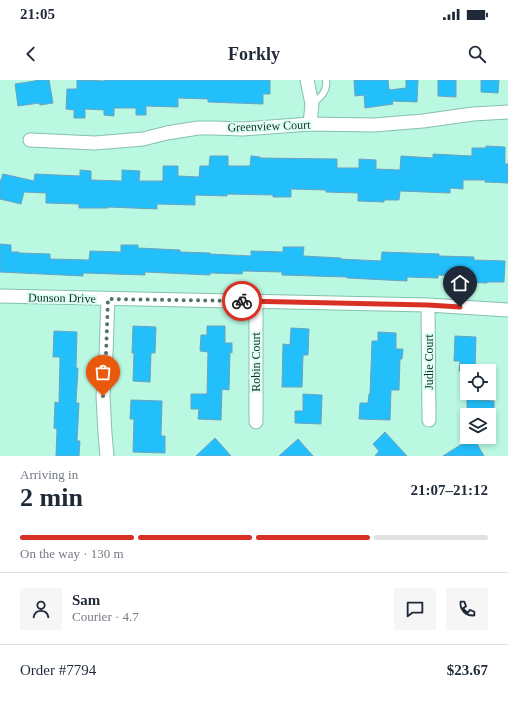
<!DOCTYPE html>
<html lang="en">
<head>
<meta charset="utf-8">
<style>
	body { margin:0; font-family:Georgia,serif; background:#f6f6f7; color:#1f2937; height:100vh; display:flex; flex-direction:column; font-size:15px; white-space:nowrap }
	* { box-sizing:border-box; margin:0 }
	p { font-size:13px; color:#747a83 }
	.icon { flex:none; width:22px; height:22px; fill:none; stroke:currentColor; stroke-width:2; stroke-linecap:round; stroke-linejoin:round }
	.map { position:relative; height:376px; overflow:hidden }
	.sheet { display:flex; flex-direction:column; background:#fff; flex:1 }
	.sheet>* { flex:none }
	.buttons { position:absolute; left:460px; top:284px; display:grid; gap:8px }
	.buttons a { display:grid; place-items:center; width:36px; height:36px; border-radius:0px; background:#fff; box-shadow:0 2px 6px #0003; font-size:20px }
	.pin { position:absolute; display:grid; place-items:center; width:34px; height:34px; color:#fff; margin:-41px -17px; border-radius:50% 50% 50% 0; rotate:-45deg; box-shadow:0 0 4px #0007 }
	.pin .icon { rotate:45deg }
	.courier { position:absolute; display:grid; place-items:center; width:40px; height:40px; margin:-20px; border:3px solid #d93025; border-radius:50%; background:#fff; color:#222; box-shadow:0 1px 5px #0007 }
	.headline em { font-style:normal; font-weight:700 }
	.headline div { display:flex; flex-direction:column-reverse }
	.headline { display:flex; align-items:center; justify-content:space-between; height:68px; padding:0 20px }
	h1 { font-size:26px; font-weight:700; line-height:30px }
	.bar { display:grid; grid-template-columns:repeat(4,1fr); gap:6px 4px; align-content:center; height:48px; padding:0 20px }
	.bar i { height:5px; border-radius:3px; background:#e0e1e3 }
	.bar .on { background:#d93025 }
	.bar p { grid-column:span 4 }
	.line { display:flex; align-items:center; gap:10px; padding:0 20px; border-top:1px solid #e0e1e3 }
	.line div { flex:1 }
	.round { display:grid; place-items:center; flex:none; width:42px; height:42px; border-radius:0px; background:#f6f6f7 }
	.status { display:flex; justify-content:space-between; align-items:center; height:28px; padding:0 20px; background:#fff; direction:ltr }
	.status svg { height:11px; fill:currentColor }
	header { display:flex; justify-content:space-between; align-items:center; height:52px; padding:0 20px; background:#fff; font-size:18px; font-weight:700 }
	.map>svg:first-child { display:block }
	.building { fill:#22bffb; stroke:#6da2bd }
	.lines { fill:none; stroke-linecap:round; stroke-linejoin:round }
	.lane-casing { stroke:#85c1ac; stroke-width:8 }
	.street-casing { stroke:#85c1ac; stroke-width:15 }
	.lane { stroke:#fff; stroke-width:6 }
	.street { stroke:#fff; stroke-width:13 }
	.done { stroke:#4f7568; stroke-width:4; stroke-dasharray:0 7.2 }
	.route { stroke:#d93025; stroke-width:5 }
	.labels { text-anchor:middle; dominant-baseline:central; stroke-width:4; stroke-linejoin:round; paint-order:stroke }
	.street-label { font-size:12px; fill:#162e26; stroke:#dbfff2 }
</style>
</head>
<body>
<div class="status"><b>21:05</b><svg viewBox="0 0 49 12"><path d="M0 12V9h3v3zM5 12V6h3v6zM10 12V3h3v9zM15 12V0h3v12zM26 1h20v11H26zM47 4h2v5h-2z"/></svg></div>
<header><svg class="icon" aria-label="back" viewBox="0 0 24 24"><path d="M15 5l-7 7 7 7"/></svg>Forkly<svg class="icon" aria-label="search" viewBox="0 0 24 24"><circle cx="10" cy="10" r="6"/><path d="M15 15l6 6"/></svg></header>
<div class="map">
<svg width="508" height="376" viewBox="0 0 508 376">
	<rect width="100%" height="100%" fill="#baf8e2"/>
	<path class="building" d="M35,0H49L53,23L40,25L39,23L18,26L15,4L35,1Z
		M77,0L105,1V0H270V14H263V24L208,22V19L178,18V27L146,26V35H136V28H114V36L104,35V30L85,29V38H74V30L66,29L67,9H77Z
		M354,0H388L389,10L406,8V0H418L417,22L392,21L393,24L365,28L364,15L355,16Z
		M438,0H456V17L438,16Z
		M481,0H499L498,13L481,12Z
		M486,66L505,67V84H508V103L485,102V100H463V109L450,108V113L400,111L399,120H384V122L358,121V113L326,112V110L291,109V117H273V115L227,114V116L195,115V125L157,124V129L108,127V128H79V124L46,123V113L24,112L21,124L0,119V100H1L3,94L34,101L35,94L80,96V90L91,91V100L122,101V90L140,91L139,101H163V86H178V96L199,97L200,86H209L210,76H228V86H250L251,76L260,77V78L337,79V88H359V79L376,80V89L400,90L401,76L433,78V74L472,76V68H486Z
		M0,164L11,165V172H19V173L50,174V179L89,180L90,171L121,172V165H138V168L180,170V172L210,173V174L251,176V171L283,172V167H304L303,176L341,178L340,179L381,181L382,172L439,174V176L474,177V180L505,181L504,202H487V203L462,202L463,196L438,195V198L407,197V201L347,198V197L282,195V192L243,191L242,194L210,193V195L145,192V195L83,193V196L0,192Z
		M133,246L156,247L155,273H151L150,302L133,301L134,273H132Z
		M207,246H225V263H232V273L230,272L229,310L222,309L221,340L198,339L199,329H191V314H207L208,272L200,271L201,255H207Z
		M291,248L309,249L308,275H303L302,307H282L283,264L290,265Z
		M54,251L77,252L76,288H78L76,323H79L77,361H80L79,376H56L57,349L54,348L55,322L59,323L60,277H53Z
		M378,252L396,253V269H403L402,279H400L399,310H391L390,340L359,339L360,323H368L369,314H370L372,261H378Z
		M455,256L476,257L475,291H459L460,281H454Z
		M467,313H478V320L494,321V335H474L475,329L467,328Z
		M303,314L322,315L321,344L295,343V331H303Z
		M131,320L162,321L161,356H165V373L133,372L134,339H130Z
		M385,352L407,376H375L379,371L373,364Z
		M473,357L484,376H443Z
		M215,358L231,376H196Z
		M298,359L313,376H279Z"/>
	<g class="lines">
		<g class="lane-casing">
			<path id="lane" d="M312,24C320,18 328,11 326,0"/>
		</g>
		<g class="street-casing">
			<path id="street" d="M307,0L312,24L310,44
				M30,60L95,63L143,59L167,53L198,48H214L243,49L310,44L374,45L423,41L473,34L508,32
				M0,216L428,225L508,230
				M428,225L429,340
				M256,342V221
				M107,376L105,354L103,316L106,274L108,219"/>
		</g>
		<use href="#lane" class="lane"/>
		<use href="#street" class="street"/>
	</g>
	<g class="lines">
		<path class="done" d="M103,316L106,274L108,219L242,221"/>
		<path class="route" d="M242,221L428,225L460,227"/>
	</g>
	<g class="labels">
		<g class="street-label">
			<text transform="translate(269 46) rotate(-2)">Greenview Court</text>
			<text transform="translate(62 218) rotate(1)">Dunson Drive</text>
			<text transform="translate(256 282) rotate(-90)">Robin Court</text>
			<text transform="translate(429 282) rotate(-90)">Judie Court</text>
		</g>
	</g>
</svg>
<div class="buttons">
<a><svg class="icon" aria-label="locate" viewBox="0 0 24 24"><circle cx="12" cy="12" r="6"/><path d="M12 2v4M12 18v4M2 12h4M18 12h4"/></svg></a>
<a><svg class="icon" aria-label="layers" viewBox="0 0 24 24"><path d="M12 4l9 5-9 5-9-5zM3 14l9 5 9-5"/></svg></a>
</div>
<div class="pin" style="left:103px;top:316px;background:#ea580c"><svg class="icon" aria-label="bag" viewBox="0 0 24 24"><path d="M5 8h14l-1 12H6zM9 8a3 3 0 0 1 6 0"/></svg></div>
<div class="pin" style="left:460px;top:227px;background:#1f2937"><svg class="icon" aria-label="home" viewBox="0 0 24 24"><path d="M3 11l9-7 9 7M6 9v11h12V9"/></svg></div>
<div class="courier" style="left:242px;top:221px"><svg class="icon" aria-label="bike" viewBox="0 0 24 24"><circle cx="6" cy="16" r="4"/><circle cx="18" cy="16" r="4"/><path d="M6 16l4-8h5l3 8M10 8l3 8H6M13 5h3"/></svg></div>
</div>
<section class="sheet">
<div class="headline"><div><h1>2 min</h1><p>Arriving in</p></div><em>21:07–21:12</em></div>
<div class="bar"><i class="on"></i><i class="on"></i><i class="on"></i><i></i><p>On the way · 130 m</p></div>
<div class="line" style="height:72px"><a class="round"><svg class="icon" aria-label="person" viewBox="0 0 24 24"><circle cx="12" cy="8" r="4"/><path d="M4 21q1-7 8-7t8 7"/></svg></a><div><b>Sam</b><p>Courier · 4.7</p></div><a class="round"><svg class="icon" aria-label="chat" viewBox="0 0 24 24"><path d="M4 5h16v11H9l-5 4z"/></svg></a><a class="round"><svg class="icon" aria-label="phone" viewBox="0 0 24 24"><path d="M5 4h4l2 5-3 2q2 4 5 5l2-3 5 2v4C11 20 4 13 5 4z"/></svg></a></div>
<div class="line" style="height:52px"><div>Order #7794</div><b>$23.67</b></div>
</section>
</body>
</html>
